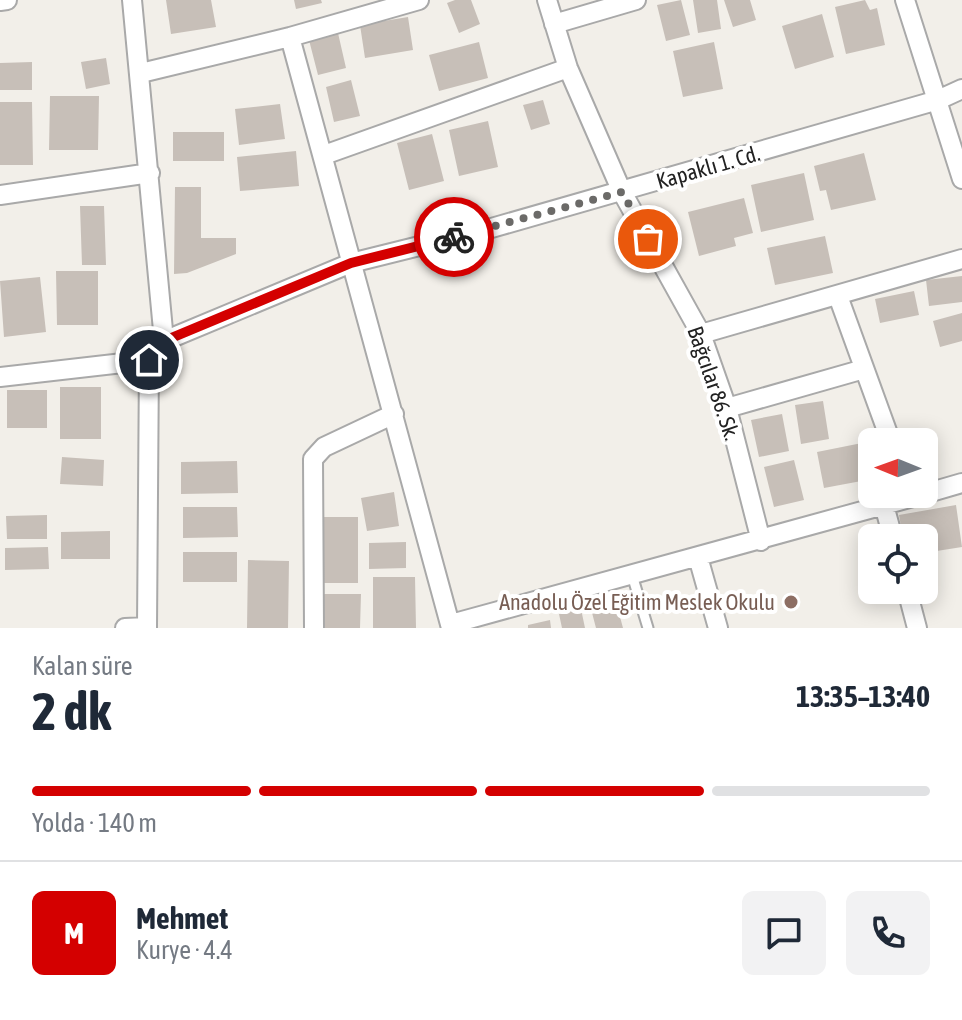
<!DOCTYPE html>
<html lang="tr">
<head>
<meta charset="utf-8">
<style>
	body { margin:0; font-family:"Asap Condensed",sans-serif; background:#f2f2f3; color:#1f2937; height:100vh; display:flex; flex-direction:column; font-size:30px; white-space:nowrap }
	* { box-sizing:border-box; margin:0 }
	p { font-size:26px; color:#747a83 }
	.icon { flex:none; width:44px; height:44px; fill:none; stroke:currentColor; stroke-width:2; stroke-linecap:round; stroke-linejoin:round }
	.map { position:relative; height:628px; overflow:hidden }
	.side { display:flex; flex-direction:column; background:#fff; flex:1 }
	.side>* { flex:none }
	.needle { width:52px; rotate:271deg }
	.controls { position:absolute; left:858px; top:428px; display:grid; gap:16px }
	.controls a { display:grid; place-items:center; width:80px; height:80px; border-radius:12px; background:#fff; box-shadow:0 4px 20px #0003; font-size:40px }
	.pin { position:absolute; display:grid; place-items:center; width:68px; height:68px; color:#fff; margin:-34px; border:4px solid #fff; border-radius:50%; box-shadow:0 2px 8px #0007 }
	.courier { position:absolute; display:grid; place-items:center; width:80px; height:80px; margin:-40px; border:6px solid #d40000; border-radius:50%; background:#fff; color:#222; box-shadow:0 2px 10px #0007 }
	.headline em { font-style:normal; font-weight:700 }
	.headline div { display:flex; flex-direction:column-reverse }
	.headline { display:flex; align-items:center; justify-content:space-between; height:136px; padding:0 32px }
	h1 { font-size:52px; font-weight:700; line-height:60px }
	.bar { display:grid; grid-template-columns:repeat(4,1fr); gap:12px 8px; align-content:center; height:96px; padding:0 32px }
	.bar i { height:10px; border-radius:6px; background:#e0e1e3 }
	.bar .current { background:#d40000 }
	.bar p { grid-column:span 4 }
	.line { display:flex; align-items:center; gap:20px; padding:0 32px; border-top:2px solid #e0e1e3 }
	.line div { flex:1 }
	.round { display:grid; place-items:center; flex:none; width:84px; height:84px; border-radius:12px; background:#f2f2f3 }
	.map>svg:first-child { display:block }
	.building { fill:#c7bfb8 }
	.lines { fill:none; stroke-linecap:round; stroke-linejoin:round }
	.lane-casing { stroke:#a9a9a9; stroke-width:13 }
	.street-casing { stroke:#a9a9a9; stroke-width:22 }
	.lane { stroke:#fff; stroke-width:9 }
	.street { stroke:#fff; stroke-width:18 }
	.done { stroke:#6b6a68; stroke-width:8; stroke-dasharray:0 14.4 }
	.route { stroke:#d40000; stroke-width:10 }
	.education-dot { fill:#8d6e63; stroke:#fff; stroke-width:3 }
	.labels { text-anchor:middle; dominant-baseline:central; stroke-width:8; stroke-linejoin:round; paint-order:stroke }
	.street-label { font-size:22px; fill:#222; stroke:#fff }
	.education-label { font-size:22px; fill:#785e54; stroke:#fff; text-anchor:end }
</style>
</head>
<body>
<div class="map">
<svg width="962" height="628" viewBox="0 0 962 628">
	<rect width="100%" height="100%" fill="#f2efe9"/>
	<path class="building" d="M166,0H211L216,27L171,34Z
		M294,0H321L322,3L296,9Z
		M455,0H471L480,24L459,33L447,3Z
		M681,0L690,35L666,41L657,5Z
		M693,0H717L721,29L698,33Z
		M724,0H750L756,20L733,27Z
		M865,0L870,10L877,8L885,45L846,54L835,7Z
		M822,14L834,57L795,69L782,26Z
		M408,17L413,50L365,58L360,25Z
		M338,33L346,68L318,75L309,40Z
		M479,42L488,78L439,91L429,55Z
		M714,42L723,89L683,97L673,51Z
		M106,58L110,84L86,89L81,62Z
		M32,62V90H0V63Z
		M351,80L360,116L334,122L326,87Z
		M50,96H99L98,150H49Z
		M543,100L550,124L531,130L523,105Z
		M0,102H32L33,165H0Z
		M280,104L285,139L239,145L235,109Z
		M488,121L498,167L459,176L449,130Z
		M173,132H224V161H173Z
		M432,134L444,181L409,190L397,143Z
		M296,151L299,186L240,191L237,157Z
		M864,153L876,200L831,210L826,190L820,191L814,166Z
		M804,173L814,220L761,232L751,185Z
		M175,187H201V238H236V254L187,273L174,274Z
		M744,198L753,233L734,238L736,246L699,256L688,212Z
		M80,206H104L106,265H82Z
		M825,236L833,273L775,285L767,248Z
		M56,271H98V325H57Z
		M962,276V302L929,306L926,280Z
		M40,277L46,332L4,337L0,281Z
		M914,291L919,315L880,323L875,299Z
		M962,313V341L940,347L933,321Z
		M60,387H101V439H60Z
		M7,390H47V428H7Z
		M823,401L829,439L801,444L795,405Z
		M782,414L789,451L759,457L751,420Z
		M872,441V479L824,488L817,452Z
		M62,457L104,460L103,486L60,484Z
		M794,460L804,500L774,507L764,467Z
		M237,461L238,493L181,494V462Z
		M394,492L399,526L367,531L361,498Z
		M956,505L962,547L924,553V538H903L899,515Z
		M183,507H237L238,537L183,538Z
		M47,515V539H7L6,516Z
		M319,517H358V583H320Z
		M110,531V559H61V532Z
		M406,542V568L369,569V543Z
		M48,547L49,569L5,570V548Z
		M183,552H237V582H183Z
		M248,560L289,561L288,628H247Z
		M373,577H415L416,628H373Z
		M319,594H361L360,628H319Z
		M615,598L623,628H596L590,605Z
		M581,609L585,628H562L559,614Z
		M550,620L551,628H528V625Z"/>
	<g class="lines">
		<g class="lane-casing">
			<path id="lane" d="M632,575L648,628"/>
		</g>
		<g class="street-casing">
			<path id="street" d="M132,0L164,341
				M547,0L568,68L622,192L701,334L727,408L761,541
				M905,0L962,179
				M0,1L7,0
				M554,24L636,0
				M290,37L451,628
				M141,73L290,37L419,0
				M324,155L568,68
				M0,195L150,173
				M838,296L891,442
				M701,334L962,259
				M0,377L149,360L164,341L351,263L488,229L938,100L962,89
				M727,408L864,369
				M924,494L962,483
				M884,505L893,538
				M698,557L718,628
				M907,590L917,628
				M451,624L924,494
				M125,628L147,627
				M147,628L149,360
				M314,628L313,459L324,447L394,414"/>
		</g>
		<use href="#lane" class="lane"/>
		<use href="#street" class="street"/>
	</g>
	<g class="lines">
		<path class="done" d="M454,237L622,192L648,239"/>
		<path class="route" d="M149,360L164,341L351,263L454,237"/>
	</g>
	<circle class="education-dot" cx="791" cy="602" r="8"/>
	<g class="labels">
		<g class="street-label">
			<text transform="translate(708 167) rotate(-16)">Kapaklı 1. Cd.</text>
			<text transform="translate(714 383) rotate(71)">Bağcılar 86. Sk.</text>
		</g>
		<g class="education-label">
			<text x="775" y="602">Anadolu Özel Eğitim Meslek Okulu</text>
		</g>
	</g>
</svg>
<div class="controls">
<a><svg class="needle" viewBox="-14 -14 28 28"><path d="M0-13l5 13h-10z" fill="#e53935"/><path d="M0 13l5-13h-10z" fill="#747a83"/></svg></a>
<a><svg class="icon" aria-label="locate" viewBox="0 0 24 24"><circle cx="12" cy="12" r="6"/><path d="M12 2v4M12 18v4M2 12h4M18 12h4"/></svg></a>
</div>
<div class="pin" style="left:648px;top:239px;background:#ea580c"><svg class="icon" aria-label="bag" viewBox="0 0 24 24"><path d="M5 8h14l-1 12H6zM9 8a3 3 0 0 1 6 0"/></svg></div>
<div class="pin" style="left:149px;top:360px;background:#1f2937"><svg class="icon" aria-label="home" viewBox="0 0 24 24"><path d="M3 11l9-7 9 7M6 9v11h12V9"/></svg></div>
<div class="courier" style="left:454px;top:237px"><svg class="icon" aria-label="bike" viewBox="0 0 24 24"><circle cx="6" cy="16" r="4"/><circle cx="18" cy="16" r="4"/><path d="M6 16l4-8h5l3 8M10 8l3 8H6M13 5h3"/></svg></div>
</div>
<section class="side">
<div class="headline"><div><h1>2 dk</h1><p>Kalan süre</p></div><em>13:35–13:40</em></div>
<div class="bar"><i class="current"></i><i class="current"></i><i class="current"></i><i></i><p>Yolda · 140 m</p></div>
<div class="line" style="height:144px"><b class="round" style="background:#d40000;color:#fff">M</b><div><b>Mehmet</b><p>Kurye · 4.4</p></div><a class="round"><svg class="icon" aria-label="chat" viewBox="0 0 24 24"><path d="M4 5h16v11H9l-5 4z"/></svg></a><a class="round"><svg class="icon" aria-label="phone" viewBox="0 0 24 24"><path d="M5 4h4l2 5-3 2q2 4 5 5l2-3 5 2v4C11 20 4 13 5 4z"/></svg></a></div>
</section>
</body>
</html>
